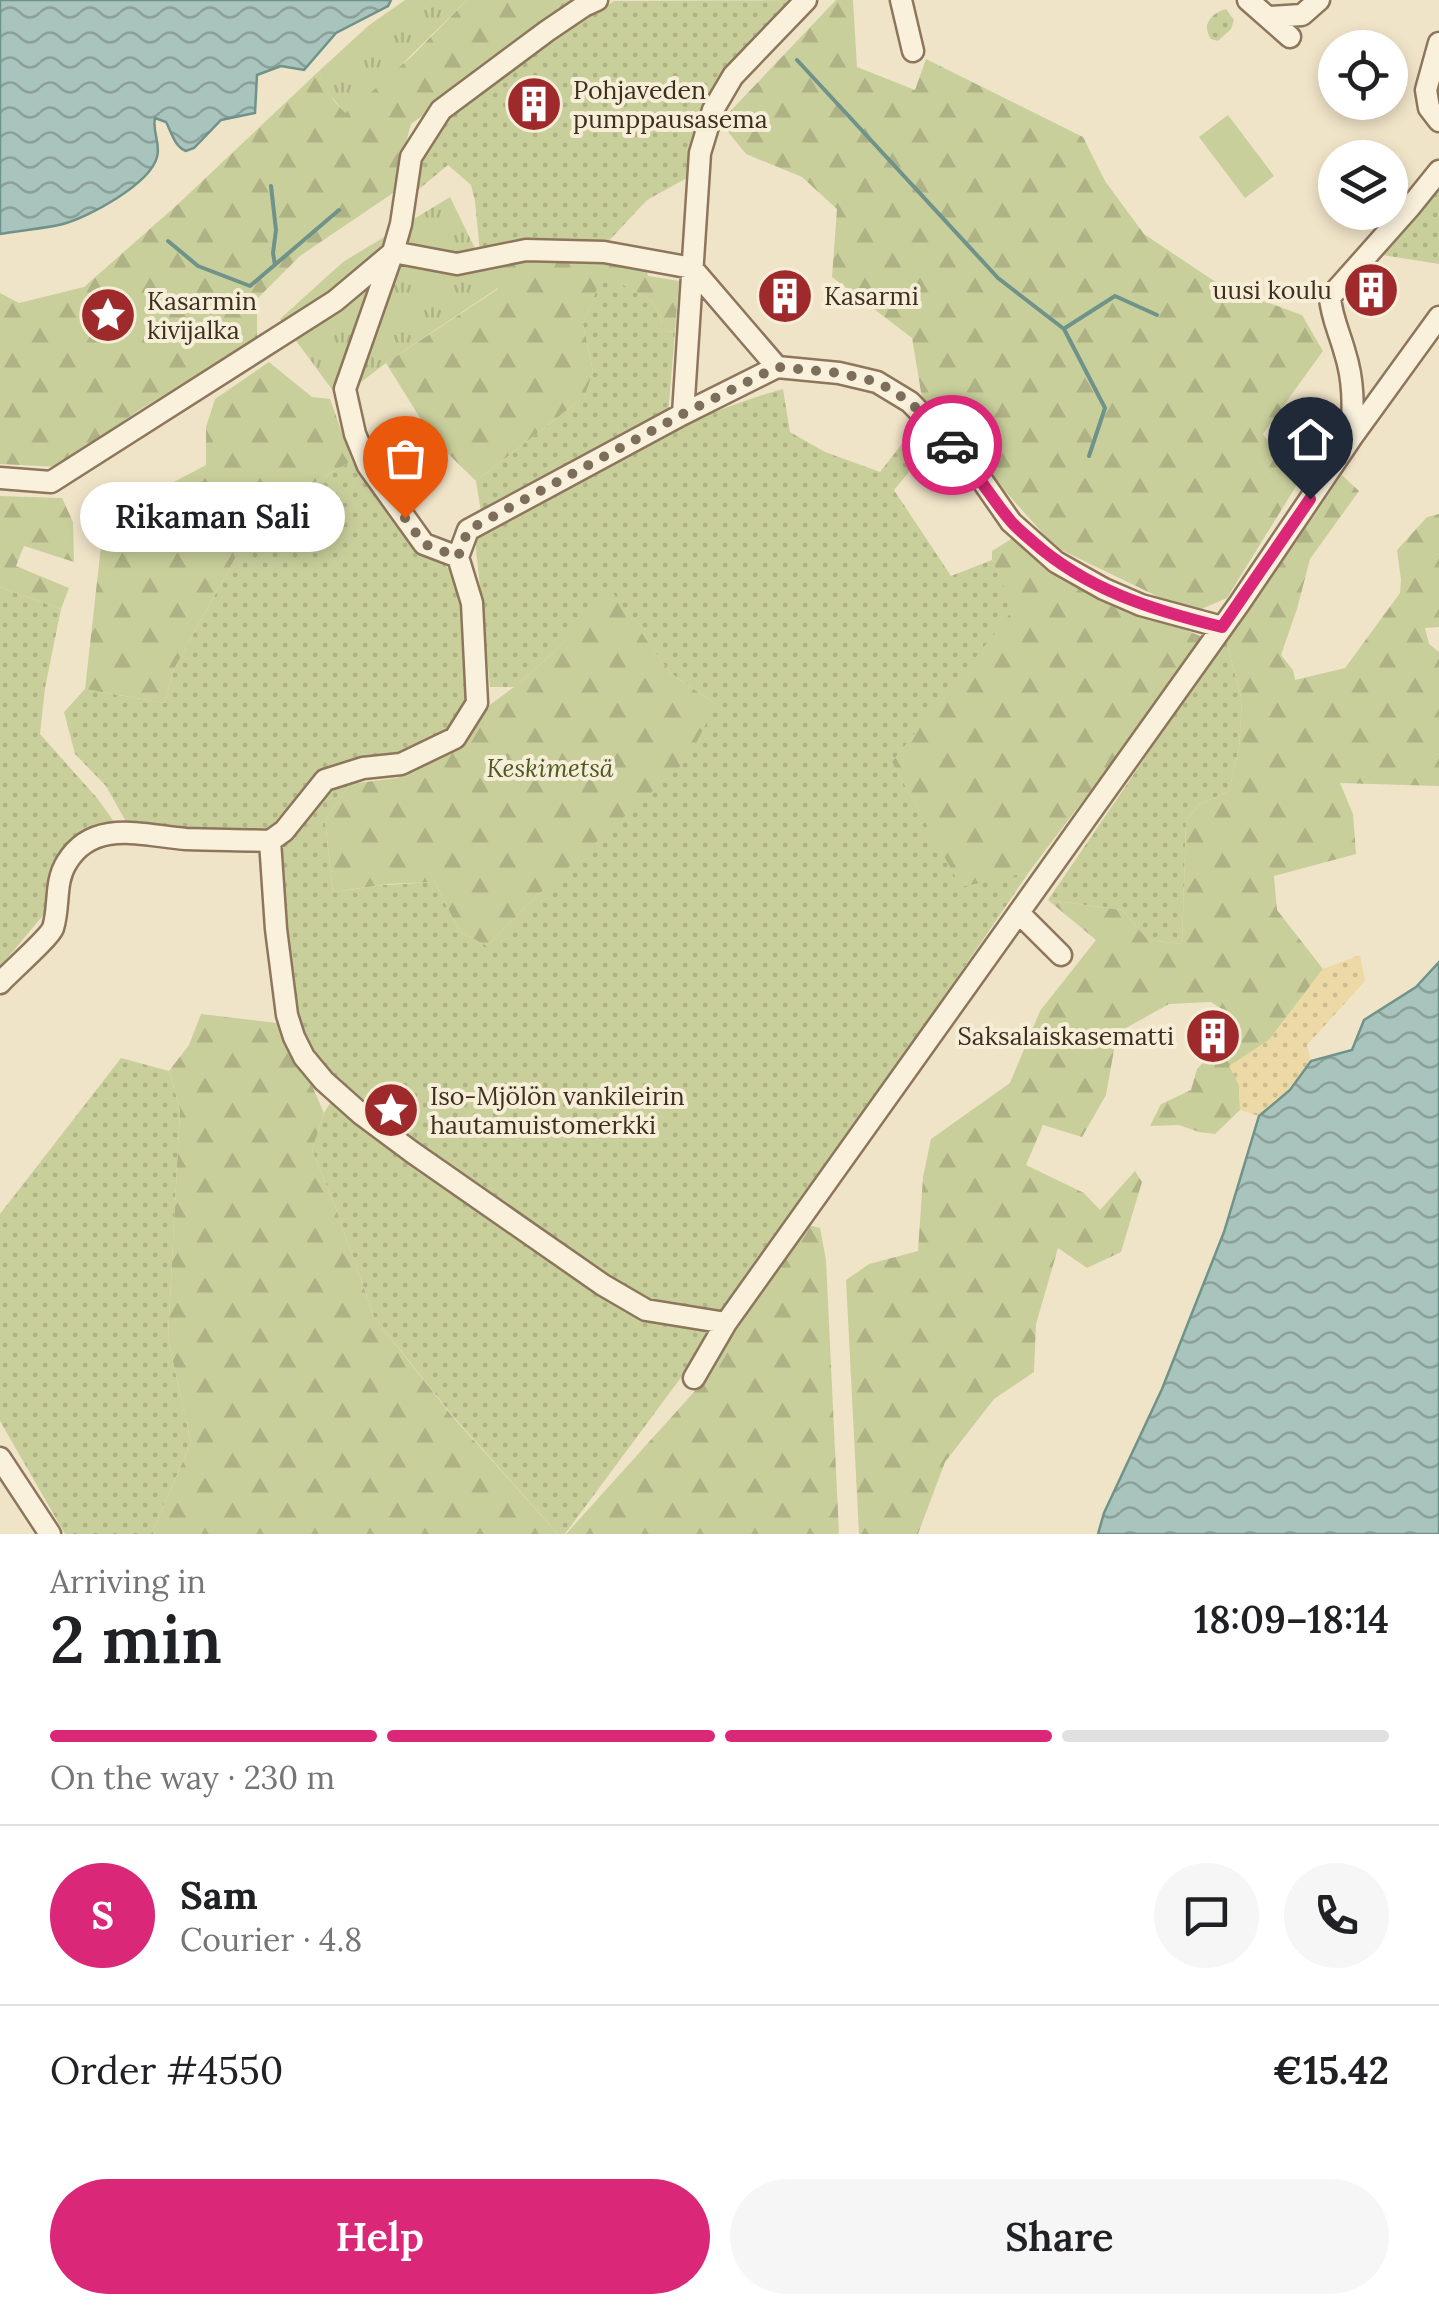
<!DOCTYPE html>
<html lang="en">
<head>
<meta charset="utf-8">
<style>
	body { margin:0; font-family:Lora,serif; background:#f6f6f6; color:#202124; height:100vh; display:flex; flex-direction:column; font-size:38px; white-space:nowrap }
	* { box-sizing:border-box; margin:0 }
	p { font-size:32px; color:#757577 }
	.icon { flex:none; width:55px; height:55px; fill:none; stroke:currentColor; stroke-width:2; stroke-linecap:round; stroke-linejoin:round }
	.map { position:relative; height:1534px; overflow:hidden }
	.drawer { display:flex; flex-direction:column; background:#fff; flex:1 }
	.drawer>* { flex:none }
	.controls { position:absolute; left:1318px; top:30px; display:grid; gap:20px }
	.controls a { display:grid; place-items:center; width:90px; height:90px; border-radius:50%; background:#fff; box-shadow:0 5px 15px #0003; font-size:50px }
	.pin { position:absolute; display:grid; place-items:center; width:85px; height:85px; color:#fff; margin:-102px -42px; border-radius:50% 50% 50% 0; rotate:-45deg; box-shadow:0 0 10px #0007 }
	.pin .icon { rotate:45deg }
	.courier { position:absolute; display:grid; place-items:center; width:100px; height:100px; margin:-50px; border:8px solid #db2777; border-radius:50%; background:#fff; color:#222; box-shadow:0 2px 12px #0007 }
	.bubble { position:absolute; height:70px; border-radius:35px; background:#fff; box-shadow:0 5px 15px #0003; font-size:32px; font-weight:600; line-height:70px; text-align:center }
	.summary em { font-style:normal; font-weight:600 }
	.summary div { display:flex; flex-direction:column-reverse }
	.summary { display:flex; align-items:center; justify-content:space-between; height:170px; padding:0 50px }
	h1 { font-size:65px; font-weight:600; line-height:75px }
	.bar { display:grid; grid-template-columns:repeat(4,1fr); gap:15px 10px; align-content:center; height:120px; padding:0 50px }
	.bar i { height:12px; border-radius:8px; background:#e0e0e0 }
	.bar .on { background:#db2777 }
	.bar p { grid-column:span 4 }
	.line { display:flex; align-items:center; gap:25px; padding:0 50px; border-top:2px solid #e0e0e0 }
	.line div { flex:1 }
	.round { display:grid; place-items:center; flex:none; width:105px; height:105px; border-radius:52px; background:#f6f6f6 }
	.cta { display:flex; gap:20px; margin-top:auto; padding:20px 50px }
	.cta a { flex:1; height:115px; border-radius:60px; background:#db2777; color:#fff; font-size:40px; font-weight:600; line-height:115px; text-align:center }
	.cta a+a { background:#f6f6f6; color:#202124 }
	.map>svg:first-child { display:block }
	.grass { fill:url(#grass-dots) }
	.forest { fill:url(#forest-firs) }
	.sand { fill:url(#sand-dots) }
	.park { fill:url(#park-tufts) }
	.pitch { fill:#c9cf9b }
	.water { fill:url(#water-waves); stroke:#6f938a; stroke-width:2.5 }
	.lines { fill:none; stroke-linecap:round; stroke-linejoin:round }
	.stream { stroke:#6f938a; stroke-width:4 }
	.minor-casing { stroke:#8d765c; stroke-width:25 }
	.minor { stroke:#faf1dc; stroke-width:20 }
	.done { stroke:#7c6e5b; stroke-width:10; stroke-dasharray:0 18 }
	.route { stroke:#db2777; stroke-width:12 }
	.labels { text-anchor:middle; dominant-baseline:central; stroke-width:8; stroke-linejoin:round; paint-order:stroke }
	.poi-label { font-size:25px; fill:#3d2e20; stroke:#f7eed8; text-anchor:start }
	.park-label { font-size:25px; font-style:italic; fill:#4d5a26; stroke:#f7eed8 }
</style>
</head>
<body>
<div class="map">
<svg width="1439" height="1534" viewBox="0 0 1439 1534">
	<defs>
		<pattern id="grass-dots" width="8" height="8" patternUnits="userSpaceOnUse" patternTransform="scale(2.5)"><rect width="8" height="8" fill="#c9cf9b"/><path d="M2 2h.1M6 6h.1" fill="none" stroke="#aeb285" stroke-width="1.8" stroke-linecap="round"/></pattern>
		<pattern id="forest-firs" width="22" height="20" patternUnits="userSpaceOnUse" patternTransform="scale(2.5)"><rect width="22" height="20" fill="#c9cf9b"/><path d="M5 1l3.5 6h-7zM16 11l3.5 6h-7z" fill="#aeb285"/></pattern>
		<pattern id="sand-dots" width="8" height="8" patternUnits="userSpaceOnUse" patternTransform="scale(2.5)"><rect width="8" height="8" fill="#ecd9a5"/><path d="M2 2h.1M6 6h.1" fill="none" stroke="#cbbb8e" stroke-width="1.8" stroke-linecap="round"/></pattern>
		<pattern id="park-tufts" width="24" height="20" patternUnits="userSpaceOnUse" patternTransform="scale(2.5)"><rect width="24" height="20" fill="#c9cf9b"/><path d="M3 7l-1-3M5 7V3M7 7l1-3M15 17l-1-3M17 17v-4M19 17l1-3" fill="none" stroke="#aeb285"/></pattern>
		<pattern id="water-waves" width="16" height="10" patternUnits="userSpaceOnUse" patternTransform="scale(2.5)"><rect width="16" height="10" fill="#a9c4bc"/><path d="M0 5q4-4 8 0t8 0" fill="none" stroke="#8ba098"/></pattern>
	</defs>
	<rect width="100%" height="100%" fill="#f0e4c8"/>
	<path class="grass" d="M791,0C734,59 693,90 687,178L647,200L604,246L480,253L475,201L471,185L448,165L413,194L421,148L449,116L524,60L614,1Z
		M1226,9L1234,20L1231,29L1218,41L1211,39C1201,25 1211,13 1226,9Z
		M1439,176V264L1376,254Z
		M603,273L652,301L666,331L675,332L668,415L481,512L476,481L585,396L593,371L583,324Z
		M783,389L790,432L825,452L880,472L915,427L934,442L894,490L951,576L992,560L1015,609L892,762L961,886L1029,872L727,1315L645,1307L329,1081L291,1017L277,856C290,828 313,805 335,783L350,784L325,820L333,892L384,885L435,882L459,931L487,946L541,892L716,704L670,673L613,594L551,655L514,687H490L475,538C574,483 673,419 783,389Z
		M352,461L377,500L409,535L450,570L466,603L472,694L449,735L382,758L325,770L280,827L237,836L129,827L106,786L75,754L64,712L85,689L164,703L174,669L238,553L303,489Z
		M0,587L61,609L45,688L40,734L97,798L115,823L85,836L50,907L0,967Z
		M1226,639L1242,701L1239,748L1229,791L1198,805L1186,822L1182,944L1148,940L1122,910L1048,900Z
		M121,1058L169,1071L180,1109L168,1339L191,1443L151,1534H65L0,1421V1214Z
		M333,1098L642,1311L710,1326L714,1333L565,1534H558L452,1415L374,1317L336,1209L312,1150L324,1113Z"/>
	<path class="forest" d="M467,0H584L411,124L393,193L300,256L257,299V339L136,412L60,467L0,464V293L19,303L84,287L177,205L319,71C325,88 331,100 345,112L412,56Z
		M836,0H853L857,67L915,90L926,59L1083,137L1105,181L1144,234L1220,285L1302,315L1323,351L1263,434L1298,483L1227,598L1192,613L1055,547L922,398L912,338L832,277L837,209L802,177L746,154L720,122Z
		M521,258L645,263L648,276L679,281L675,332L666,331L652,301L603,274L583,324L593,371L585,396L476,481L433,439L386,363L498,289L483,265Z
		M269,362L312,397L330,399L352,461L303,489L238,553L174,669L164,703L85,689L104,519L206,465V427L215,399Z
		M1342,475L1359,491L1310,559L1297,609L1281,655L1293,670L1295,680L1345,668L1400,593L1401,580L1397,550L1427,517L1439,514V627L1425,628L1429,644L1439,652V786L1340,783L1353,814L1356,854L1274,876L1277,910L1323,969L1269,1040L1230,1066L1239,1085L1240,1110L1215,1134L1199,1132L1179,1125L1150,1126L1161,1104L1191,1090L1197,1069L1224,1041L1229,1014L1211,1002L1169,1004L1117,1033L1106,1095L1082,1137L1043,1125L1026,1165L1084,1193L1100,1210L1135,1171L1142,1182L1121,1252L1087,1268L1058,1248L1036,1324L1034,1372L994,1399L945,1462L918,1534H859L846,1280L869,1264L918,1251L923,1177L931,1139L1010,1083L1040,1011L1096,940L1048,900L1122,910L1148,940L1182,944L1186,822L1198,805L1229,791L1239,748L1242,701L1226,639L1251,607Z
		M0,496L62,498L73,522L74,562L24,546L16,566L69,588L61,609L0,587Z
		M1016,536L1111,606L1155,618L1203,637L1174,680L1029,872L961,887L892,762L1014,609L992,560V551Z
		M613,593L670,673L716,704L688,759L541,892L487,946L459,931L435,882L389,884L333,892L325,820L350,784L397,778L455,748L483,710L514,687L551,655Z
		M201,1014L285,1024L324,1113L312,1150L336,1209L374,1317L452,1416L558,1534H151L191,1443L168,1339L180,1109L169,1071L189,1045Z
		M808,1225L820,1228L826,1260L839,1534H566L694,1392Z"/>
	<path class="sand" d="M1360,955L1365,981L1307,1045L1311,1061L1290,1090L1259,1116L1240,1110L1239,1085L1229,1066L1269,1040L1323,969Z"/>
	<path class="park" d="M405,0H467L386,80L345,113L325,89L319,71L368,26Z
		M450,197L483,265L498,288L386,363L339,399L280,319L343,262Z"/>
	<path class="pitch" d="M1228,115L1274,176L1245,198L1199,137Z"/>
	<path class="water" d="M0,0H391L388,6L336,33L304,70L281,66L257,75L255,113L221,120L194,148L186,151C174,146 172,133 166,122L155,118C152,132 161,144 157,157C150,184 89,217 63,224C43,229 20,230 0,234Z
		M1439,962V1534H1098L1104,1513L1162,1389L1224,1232L1259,1116L1290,1090L1311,1061L1352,1050L1364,1020L1416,987Z"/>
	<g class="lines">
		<path class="stream" d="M797,60L998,278L1064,329L1105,408L1089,456
			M271,186L276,230L273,253L275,265
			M168,241L198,266L250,286L339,210
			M1065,328L1115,296L1157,315"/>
		<g class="minor-casing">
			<path id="minor" d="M901,0L913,51
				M1248,0L1290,37
				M1269,17L1302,15L1319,0
				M1439,43L1426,90L1429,108L1439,121
				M393,252L457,264L526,250L604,252L692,268L777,367L839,373L877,382L910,402L972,466L1011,522L1056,562L1104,589L1141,605L1222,627
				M683,414L700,153L713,110L733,76L806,0
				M1352,435C1353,406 1354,381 1345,353C1340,334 1331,316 1330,297L1410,207L1439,171
				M0,478L51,482L335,301L391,254
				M458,557L424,544L368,466L355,434L345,389L393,252L401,224L411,157L441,110L547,31L584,6L597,0
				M1019,913L1061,955
				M0,983C10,972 49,938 53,928C60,906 54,882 67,862C94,818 145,836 186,839C214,840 242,840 270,841
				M726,1323L646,1310L603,1285L412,1152L361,1114L324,1081L304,1057L294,1037L287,1015L276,929L270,841L284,831L325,780L363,768L401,764L455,738L477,703L472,603L458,557L468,530L683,414L777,367
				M694,1378L726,1323L1239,604L1352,437L1439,317
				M0,1458L50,1534"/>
		</g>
		<use href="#minor" class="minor"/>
	</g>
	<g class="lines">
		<path class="done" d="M405,518L424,544L458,557L468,530L683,414L777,367L839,373L878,382L910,402L952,445"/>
		<path class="route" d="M952,445C974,468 989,495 1009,519C1015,527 1024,534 1032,541C1087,590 1152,610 1222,627L1310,499"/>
	</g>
	<defs>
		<g id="building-disc" transform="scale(2.875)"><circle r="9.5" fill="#9e2a2b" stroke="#f7eed8"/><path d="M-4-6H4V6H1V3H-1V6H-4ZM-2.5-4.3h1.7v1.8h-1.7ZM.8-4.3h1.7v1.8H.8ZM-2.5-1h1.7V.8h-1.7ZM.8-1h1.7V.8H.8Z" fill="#fff"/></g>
		<g id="sight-disc" transform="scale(2.875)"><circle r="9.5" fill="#9e2a2b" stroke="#f7eed8"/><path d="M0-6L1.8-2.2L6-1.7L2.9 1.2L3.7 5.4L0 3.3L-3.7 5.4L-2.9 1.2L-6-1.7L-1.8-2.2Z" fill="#fff"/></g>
	</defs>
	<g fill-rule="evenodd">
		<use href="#building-disc" x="534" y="104"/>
		<use href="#building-disc" x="1371" y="290"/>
		<use href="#building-disc" x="785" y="296"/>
		<use href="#sight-disc" x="108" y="315"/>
		<use href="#building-disc" x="1213" y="1036"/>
		<use href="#sight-disc" x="391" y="1110"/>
	</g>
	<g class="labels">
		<g class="poi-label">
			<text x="573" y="90">Pohjaveden<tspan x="573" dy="29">pumppausasema</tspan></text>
			<text x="1332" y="290" text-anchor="end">uusi koulu</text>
			<text x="824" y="296">Kasarmi</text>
			<text x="147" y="301">Kasarmin<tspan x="147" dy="29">kivijalka</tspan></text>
			<text x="1174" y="1036" text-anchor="end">Saksalaiskasematti</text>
			<text x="430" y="1096">Iso-Mjölön vankileirin<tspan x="430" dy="29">hautamuistomerkki</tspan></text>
		</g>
		<g class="park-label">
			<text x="550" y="768">Keskimetsä</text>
		</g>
	</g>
</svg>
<div class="controls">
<a><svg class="icon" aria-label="locate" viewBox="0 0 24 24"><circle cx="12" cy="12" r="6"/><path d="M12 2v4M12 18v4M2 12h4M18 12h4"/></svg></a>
<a><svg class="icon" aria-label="layers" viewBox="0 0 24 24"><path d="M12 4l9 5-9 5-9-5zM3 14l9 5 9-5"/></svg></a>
</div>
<div class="pin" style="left:405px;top:518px;background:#ea580c"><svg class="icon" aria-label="bag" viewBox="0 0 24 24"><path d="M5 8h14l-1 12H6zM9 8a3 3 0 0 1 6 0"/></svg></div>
<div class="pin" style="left:1310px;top:499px;background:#1f2937"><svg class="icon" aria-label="home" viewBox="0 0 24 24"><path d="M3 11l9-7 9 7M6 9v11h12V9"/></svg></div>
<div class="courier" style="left:952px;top:445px"><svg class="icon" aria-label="car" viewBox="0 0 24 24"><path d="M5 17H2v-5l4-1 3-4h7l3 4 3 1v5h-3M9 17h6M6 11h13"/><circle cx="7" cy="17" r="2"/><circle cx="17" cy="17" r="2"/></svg></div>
<div class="bubble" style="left:80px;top:482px;width:265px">Rikaman Sali</div>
</div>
<section class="drawer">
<div class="summary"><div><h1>2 min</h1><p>Arriving in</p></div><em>18:09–18:14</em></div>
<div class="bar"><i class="on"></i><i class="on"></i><i class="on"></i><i></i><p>On the way · 230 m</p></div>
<div class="line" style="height:180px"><b class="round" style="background:#db2777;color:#fff">S</b><div><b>Sam</b><p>Courier · 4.8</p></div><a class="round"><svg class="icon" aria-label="chat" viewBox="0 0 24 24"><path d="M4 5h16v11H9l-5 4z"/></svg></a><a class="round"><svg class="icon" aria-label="phone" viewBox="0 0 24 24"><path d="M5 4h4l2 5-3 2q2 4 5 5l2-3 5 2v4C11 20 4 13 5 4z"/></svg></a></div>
<div class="line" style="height:130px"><div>Order #4550</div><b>€15.42</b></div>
<div class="cta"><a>Help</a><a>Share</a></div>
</section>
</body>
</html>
